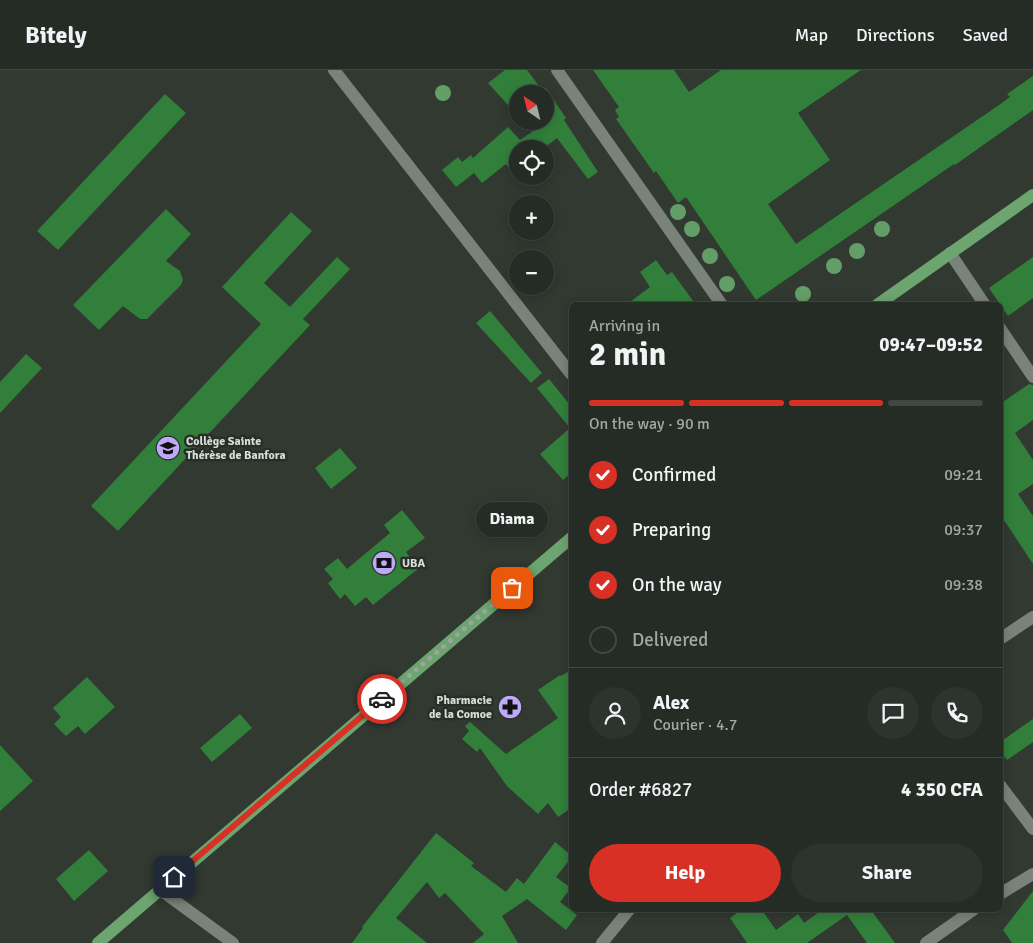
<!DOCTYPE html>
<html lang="en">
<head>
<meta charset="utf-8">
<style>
	body { margin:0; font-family:Signika,sans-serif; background:#2d332d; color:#f1f3f6; height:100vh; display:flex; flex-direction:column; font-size:19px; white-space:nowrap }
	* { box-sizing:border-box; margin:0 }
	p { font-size:16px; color:#a3a7a7 }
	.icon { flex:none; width:28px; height:28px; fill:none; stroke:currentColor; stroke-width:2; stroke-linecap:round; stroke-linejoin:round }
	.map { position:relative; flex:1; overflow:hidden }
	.side { position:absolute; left:569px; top:232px; width:434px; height:610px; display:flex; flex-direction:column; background:#252b25; border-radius:8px; box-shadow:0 2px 12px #0003,0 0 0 1px #424742 }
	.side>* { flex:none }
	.needle { width:32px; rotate:325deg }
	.buttons { position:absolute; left:509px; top:15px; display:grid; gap:10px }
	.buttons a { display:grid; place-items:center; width:45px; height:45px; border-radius:50%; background:#252b25; box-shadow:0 2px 12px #0003,0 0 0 1px #424742; font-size:25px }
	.pin { position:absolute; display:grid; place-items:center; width:42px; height:42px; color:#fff; margin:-21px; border-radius:10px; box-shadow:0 2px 8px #0006 }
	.courier { position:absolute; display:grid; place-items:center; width:50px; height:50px; margin:-25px; border:4px solid #d93025; border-radius:50%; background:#fff; color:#222; box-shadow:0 1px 6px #0007 }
	.bubble { position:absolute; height:35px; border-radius:18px; background:#252b25; box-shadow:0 2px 12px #0003,0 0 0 1px #424742; font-size:16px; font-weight:800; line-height:35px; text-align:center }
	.overview em { font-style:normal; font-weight:800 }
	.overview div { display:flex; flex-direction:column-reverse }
	.overview { display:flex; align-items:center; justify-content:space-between; height:85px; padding:0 20px }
	h1 { font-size:32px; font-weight:800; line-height:38px }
	.bar { display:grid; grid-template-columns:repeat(4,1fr); gap:8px 5px; align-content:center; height:60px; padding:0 20px }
	.bar i { height:6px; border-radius:4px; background:#424742 }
	.bar .selected { background:#d93025 }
	.bar p { grid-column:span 4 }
	.line { display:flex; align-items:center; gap:12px; padding:0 20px; border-top:1px solid #424742 }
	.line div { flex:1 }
	.round { display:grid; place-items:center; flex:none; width:52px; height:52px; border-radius:26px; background:#2d332d }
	ol { padding:0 20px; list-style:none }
	li { display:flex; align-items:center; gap:15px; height:55px }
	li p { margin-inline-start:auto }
	li .icon { padding:5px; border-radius:50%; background:#d93025; color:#fff; stroke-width:4 }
	li:last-child { color:#a3a7a7 }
	li i { width:28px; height:28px; border:2px solid #424742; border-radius:50% }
	.cta { display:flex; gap:10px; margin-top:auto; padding:10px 20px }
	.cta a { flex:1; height:58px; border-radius:30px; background:#d93025; color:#fff; font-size:20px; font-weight:800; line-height:58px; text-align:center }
	.cta a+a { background:#2d332d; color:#f1f3f6 }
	header { display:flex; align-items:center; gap:30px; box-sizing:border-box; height:70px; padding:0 25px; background:#252b25; border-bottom:1px solid #424742 }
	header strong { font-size:24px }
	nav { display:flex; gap:28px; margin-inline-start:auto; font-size:18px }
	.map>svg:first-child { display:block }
	.building { fill:#327f3b }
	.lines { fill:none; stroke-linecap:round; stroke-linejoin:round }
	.minor { stroke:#7a837a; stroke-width:12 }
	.major { stroke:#6ca570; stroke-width:12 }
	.tree { fill:#649e67 }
	.done { stroke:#9da39e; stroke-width:5; stroke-dasharray:0 9 }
	.route { stroke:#d93025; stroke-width:6 }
	.labels { text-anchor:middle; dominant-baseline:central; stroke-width:5; stroke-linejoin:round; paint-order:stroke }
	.poi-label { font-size:12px; font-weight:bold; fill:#d7dcd8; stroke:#272f27; text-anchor:start }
</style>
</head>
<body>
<header>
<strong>Bitely</strong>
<nav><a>Map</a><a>Directions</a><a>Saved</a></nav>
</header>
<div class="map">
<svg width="1033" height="873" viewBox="0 0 1033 873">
	<rect width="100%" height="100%" fill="#313931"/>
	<path class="building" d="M505,0H527L539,16L526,24H518V29L508,35L488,13Z
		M593,0H674L689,22L721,0H861L798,43L830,90L768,134L796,174L999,35L1010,27L1007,24L1033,6V40L955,95L954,94L756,230L686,127L678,133L656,101L654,103L616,49L619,47L615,40L619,37Z
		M545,17L566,48L564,50L598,102L588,109L557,68L543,79H518V96L511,101L506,94L482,113L474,103L456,117L442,100L458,87L462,92L471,85L473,88L508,57L520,70L545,53Z
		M165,24L186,43L58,180L37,161Z
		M166,139L191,164L166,191L180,201L183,210L181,215L147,249H140L123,236L99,260L73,235Z
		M291,142L312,161L264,213L290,237L337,187L350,199L303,249L310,255L118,461L91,436L261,254L222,217Z
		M1033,187V228L1008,246L989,218Z
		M656,190L667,205L672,202L696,235H626L650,217L640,202Z
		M490,241L542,303L531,313L476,253Z
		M26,284L42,298L0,343V312Z
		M549,309L571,336V403L563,410L540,384L570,358L537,318Z
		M1029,314L1033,315V350L1015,363L1033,390V414L1018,424L1033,446V494L1000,444V334Z
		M340,378L357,398L331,419L315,398Z
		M402,440L425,468L406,482L419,498L373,535L366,527L355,536L345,524L340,529L328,513L333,509L324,499L338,488L347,499L390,463L384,455Z
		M571,600V738L558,747L548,733L538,744L507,716L480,678L477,682L462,669L469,661L465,656L470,652L506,684L558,648L538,620L560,605L561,606Z
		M87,607L115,637L85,664L78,656L66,666L54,654L61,647L53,638Z
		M240,644L252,658L212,692L200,678Z
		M1033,649V672L1007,690L1000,681V672Z
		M0,675L33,711L0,741Z
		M436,763L474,793L471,796L506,822L517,808L524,814L555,772L571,785V788L556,807L571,818L560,832L577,845L566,860L527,829L502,846L518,873H473L484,864L445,823L439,828L427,812L396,848L427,873H352L363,858L362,857Z
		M89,780L108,801L74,831L56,809Z
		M1033,821V873H1012L1003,860Z
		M741,840H762L776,860L798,844L804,853L822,840H871L895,873H867L847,845L807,873H747L730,848Z"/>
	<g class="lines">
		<path class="minor" d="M334,0L571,304
			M557,0L722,235
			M950,183L985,235
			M1000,258L1033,307
			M1000,569L1033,547
			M1000,715L1033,759
			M159,819L233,873
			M1000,824L1033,804
			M602,873L629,840
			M926,873L973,840"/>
		<path class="major" d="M877,235L1033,125
			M98,873L571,468"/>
	</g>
	<g class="tree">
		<circle cx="443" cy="23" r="8"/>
		<circle cx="678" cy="142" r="8"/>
		<circle cx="692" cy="159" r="8"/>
		<circle cx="882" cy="159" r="8"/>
		<circle cx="857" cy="181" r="8"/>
		<circle cx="710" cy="186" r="8"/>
		<circle cx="834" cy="196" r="8"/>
		<circle cx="727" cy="214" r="8"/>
		<circle cx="803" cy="224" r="8"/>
	</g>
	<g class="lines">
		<path class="done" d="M382,629L512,518"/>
		<path class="route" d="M174,807L382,629"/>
	</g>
	<defs>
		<g id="school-disc" transform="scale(1.25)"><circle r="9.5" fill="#bda9f5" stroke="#272f27"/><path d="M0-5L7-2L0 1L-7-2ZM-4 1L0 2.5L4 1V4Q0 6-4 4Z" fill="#111"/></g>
		<g id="bank-disc" transform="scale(1.25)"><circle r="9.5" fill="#bda9f5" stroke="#272f27"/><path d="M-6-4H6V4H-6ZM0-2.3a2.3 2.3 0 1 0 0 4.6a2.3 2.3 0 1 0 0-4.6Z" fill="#111"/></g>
		<g id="pharmacy-disc" transform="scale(1.25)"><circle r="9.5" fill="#bda9f5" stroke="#272f27"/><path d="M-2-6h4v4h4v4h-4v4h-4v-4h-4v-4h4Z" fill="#111"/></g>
	</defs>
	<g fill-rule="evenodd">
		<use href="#school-disc" x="168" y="378"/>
		<use href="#bank-disc" x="384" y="493"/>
		<use href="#pharmacy-disc" x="510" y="637"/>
	</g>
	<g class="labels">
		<g class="poi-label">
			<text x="186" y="371">Collège Sainte<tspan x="186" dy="14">Thérèse de Banfora</tspan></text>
			<text x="402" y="493">UBA</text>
			<text x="492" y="630" text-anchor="end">Pharmacie<tspan x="492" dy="14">de la Comoe</tspan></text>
		</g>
	</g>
</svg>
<div class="buttons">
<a><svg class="needle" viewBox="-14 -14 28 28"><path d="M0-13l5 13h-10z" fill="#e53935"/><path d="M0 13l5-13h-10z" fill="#a3a7a7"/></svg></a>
<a><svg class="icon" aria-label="locate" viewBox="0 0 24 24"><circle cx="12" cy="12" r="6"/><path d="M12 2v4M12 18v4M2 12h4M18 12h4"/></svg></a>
<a>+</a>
<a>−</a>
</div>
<div class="pin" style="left:512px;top:518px;background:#ea580c"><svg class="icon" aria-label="bag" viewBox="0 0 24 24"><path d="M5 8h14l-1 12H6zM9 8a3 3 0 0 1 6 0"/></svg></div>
<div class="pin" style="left:174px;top:807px;background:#1f2937"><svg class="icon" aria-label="home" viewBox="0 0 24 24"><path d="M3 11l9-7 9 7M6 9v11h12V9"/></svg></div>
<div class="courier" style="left:382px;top:629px"><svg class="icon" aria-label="car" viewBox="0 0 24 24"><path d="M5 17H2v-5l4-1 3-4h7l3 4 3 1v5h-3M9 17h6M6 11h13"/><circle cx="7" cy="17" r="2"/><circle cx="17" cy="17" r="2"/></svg></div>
<div class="bubble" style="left:476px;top:432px;width:72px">Diama</div>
<section class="side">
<div class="overview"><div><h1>2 min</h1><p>Arriving in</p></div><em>09:47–09:52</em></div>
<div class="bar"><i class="selected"></i><i class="selected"></i><i class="selected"></i><i></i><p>On the way · 90 m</p></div>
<ol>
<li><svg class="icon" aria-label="check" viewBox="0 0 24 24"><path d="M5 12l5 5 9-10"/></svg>Confirmed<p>09:21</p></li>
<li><svg class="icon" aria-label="check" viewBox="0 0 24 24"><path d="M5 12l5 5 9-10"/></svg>Preparing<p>09:37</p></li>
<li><svg class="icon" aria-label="check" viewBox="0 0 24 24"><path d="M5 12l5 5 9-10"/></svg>On the way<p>09:38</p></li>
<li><i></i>Delivered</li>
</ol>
<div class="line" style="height:90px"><a class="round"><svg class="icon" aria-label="person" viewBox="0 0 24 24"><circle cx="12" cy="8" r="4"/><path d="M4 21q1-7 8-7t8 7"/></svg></a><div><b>Alex</b><p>Courier · 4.7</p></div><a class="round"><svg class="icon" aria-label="chat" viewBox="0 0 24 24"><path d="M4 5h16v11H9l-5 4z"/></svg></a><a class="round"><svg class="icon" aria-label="phone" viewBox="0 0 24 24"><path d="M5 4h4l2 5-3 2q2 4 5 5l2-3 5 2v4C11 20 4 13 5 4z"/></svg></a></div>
<div class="line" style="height:65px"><div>Order #6827</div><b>4 350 CFA</b></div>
<div class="cta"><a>Help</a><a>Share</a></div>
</section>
</div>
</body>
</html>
